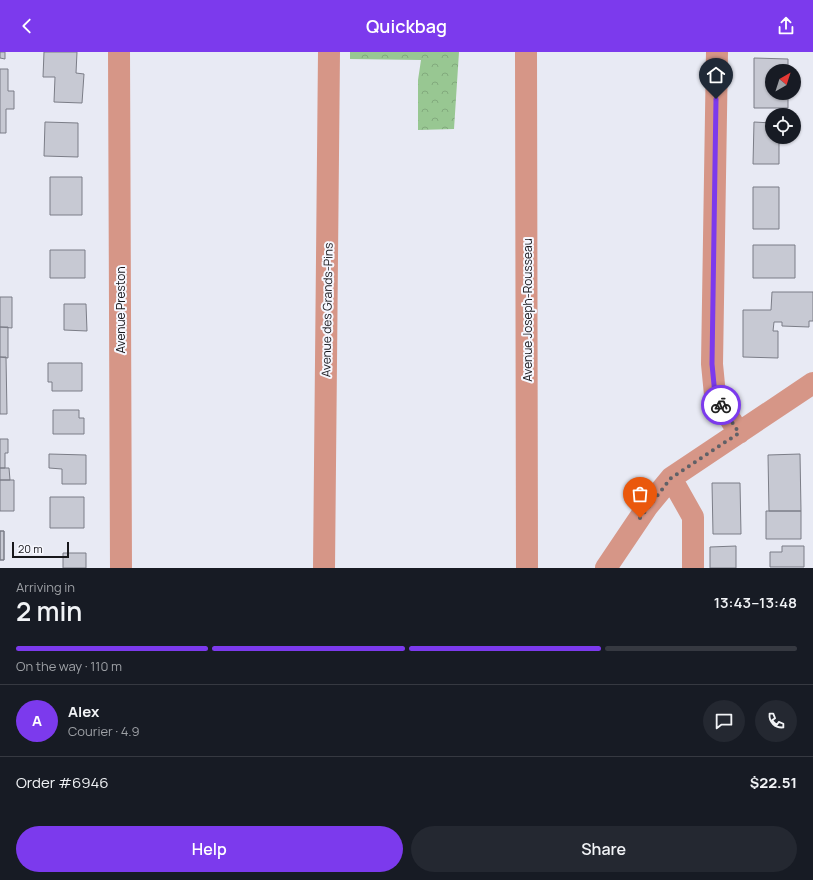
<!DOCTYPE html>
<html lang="en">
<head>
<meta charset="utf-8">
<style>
	body { margin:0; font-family:Manrope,sans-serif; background:#242831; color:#f1f3f6; height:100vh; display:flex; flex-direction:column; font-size:15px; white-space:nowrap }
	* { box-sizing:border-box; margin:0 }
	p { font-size:13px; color:#9ea1a6 }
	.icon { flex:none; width:22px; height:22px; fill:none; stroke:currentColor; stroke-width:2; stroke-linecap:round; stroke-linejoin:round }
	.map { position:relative; height:516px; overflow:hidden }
	.side { display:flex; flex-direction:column; background:#171b24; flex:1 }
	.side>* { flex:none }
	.needle { width:26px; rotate:39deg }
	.buttons { position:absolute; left:765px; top:12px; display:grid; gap:8px }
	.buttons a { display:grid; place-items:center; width:36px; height:36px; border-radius:50%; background:#171b24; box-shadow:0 1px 3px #0004; font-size:20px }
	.scale { position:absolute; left:12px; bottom:10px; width:57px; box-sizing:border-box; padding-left:4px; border:2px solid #17171b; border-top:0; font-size:11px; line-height:14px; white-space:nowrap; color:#17171b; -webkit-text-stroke:3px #f6f7fe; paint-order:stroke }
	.pin { position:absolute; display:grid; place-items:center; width:34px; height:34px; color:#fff; margin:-41px -17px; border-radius:50% 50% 50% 0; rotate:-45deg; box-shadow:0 0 4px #0007 }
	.pin .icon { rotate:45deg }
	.courier { position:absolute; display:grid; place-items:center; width:40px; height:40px; margin:-20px; border:3px solid #7c3aed; border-radius:50%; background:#fff; color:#222; box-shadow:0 1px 5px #0007 }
	.overview em { font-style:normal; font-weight:600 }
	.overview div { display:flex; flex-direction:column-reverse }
	.overview { display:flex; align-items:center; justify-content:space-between; height:68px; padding:0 16px }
	h1 { font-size:26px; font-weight:600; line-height:30px }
	.bar { display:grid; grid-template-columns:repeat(4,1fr); gap:6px 4px; align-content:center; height:48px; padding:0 16px }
	.bar i { height:5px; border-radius:3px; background:#363941 }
	.bar .current { background:#7c3aed }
	.bar p { grid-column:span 4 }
	.line { display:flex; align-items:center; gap:10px; padding:0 16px; border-top:1px solid #363941 }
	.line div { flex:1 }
	.round { display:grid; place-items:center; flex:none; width:42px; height:42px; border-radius:21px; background:#242831 }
	.action { display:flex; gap:8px; margin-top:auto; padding:8px 16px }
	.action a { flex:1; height:46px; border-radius:24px; background:#7c3aed; color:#fff; font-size:16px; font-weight:600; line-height:46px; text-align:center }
	.action a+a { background:#242831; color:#f1f3f6 }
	header { display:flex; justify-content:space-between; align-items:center; height:52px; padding:0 16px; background:#7c3aed; color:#fff; font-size:18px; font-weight:600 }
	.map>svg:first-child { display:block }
	.forest { fill:url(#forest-crowns) }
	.building { fill:#c7c9d3; stroke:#7b7d87 }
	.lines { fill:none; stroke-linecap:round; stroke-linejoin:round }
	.street { stroke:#d69687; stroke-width:22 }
	.done { stroke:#606167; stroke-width:4; stroke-dasharray:0 7.2 }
	.route { stroke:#7c3aed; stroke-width:5 }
	.labels { text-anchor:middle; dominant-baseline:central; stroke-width:4; stroke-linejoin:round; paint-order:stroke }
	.street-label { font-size:12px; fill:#17171b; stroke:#f6f7fe }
</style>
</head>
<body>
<header><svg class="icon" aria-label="back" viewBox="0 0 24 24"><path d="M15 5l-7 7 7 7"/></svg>Quickbag<svg class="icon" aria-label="share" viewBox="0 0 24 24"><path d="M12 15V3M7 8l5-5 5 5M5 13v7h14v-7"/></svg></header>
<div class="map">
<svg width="813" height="516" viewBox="0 0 813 516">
	<defs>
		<pattern id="forest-crowns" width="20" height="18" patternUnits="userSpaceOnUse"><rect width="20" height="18" fill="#98c792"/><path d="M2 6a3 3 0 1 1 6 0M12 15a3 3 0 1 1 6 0" fill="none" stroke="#82aa7d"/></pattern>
	</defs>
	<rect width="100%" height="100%" fill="#e8eaf4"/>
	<path class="forest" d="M350,0H459L454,77L418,78V28L421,8L350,7Z"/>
	<path class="building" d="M0,0H5V7L0,6Z
		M44,0H77L76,21L84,22L82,51L54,50L55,25H43Z
		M754,6L788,7V19H772V41H788V56H754Z
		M0,17H8V39H14V57H6V81H0Z
		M45,70L78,71V105L44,104Z
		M754,70L772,71V85H779V112H753Z
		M50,125H82V163H50Z
		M753,135H779V177H753Z
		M753,193H795V226H753Z
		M50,198H85V226H50Z
		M772,240H813V269H809V275L782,274V270H774L773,279H778V306L743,305V258H771Z
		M0,245H12V276L0,275Z
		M64,252H86L87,279L64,278Z
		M0,275H8V306L0,305Z
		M0,305H6L7,362H0Z
		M48,311H82V339H52V330H48Z
		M53,358H79V366H84V382H53Z
		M0,387H8V401H5V416H0Z
		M49,402L86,403V432H62V417L49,416Z
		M800,402L801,459H769L768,403Z
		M0,416H9L10,428H0Z
		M0,428H14V459H0Z
		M712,431H740L741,482H713Z
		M50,445H84V476H50Z
		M766,459H801V487H766Z
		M0,479H4V508H0Z
		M0,479H4V508H0Z
		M736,494V516H710V495Z
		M782,494H804V515H770V500H782Z
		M63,501H86V516H63Z"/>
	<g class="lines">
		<path class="street" d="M119,0L121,516
			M526,0L527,516
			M717,0L712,312L715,343L739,381
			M671,426L693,465V516
			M324,516L329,0
			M606,516L647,455L671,426L813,331"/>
	</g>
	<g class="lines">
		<path class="done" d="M640,466L671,426L739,381L721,353"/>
		<path class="route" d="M716,47L712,312L715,343L721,353"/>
	</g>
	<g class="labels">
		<g class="street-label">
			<text transform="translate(120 258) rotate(-90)">Avenue Preston</text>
			<text transform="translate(327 258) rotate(-89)">Avenue des Grands-Pins</text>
			<text transform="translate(527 258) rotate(-90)">Avenue Joseph-Rousseau</text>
		</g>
	</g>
</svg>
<div class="buttons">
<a><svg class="needle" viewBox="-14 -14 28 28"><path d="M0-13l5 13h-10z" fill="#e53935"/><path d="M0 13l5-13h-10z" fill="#9ea1a6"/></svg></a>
<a><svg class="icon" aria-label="locate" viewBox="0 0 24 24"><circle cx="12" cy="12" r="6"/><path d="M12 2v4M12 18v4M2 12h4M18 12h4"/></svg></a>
</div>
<div class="scale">20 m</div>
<div class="pin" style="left:640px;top:466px;background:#ea580c"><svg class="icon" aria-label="bag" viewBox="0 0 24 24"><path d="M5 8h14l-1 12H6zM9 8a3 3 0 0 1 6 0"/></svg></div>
<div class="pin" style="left:716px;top:47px;background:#1f2937"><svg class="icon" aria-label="home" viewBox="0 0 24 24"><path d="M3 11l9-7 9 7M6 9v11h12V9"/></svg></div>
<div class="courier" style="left:721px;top:353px"><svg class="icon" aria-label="bike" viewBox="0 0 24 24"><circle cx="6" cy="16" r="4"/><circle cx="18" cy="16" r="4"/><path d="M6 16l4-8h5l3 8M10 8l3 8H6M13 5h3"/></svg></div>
</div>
<section class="side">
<div class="overview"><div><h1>2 min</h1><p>Arriving in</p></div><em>13:43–13:48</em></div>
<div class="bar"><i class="current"></i><i class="current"></i><i class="current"></i><i></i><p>On the way · 110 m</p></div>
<div class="line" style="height:72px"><b class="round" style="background:#7c3aed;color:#fff">A</b><div><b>Alex</b><p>Courier · 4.9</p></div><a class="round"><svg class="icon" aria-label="chat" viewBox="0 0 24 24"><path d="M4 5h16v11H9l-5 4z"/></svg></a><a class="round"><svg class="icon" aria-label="phone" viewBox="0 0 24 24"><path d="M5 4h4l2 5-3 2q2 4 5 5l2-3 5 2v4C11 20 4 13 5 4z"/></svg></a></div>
<div class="line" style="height:52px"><div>Order #6946</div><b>$22.51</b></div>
<div class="action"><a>Help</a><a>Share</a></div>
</section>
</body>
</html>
